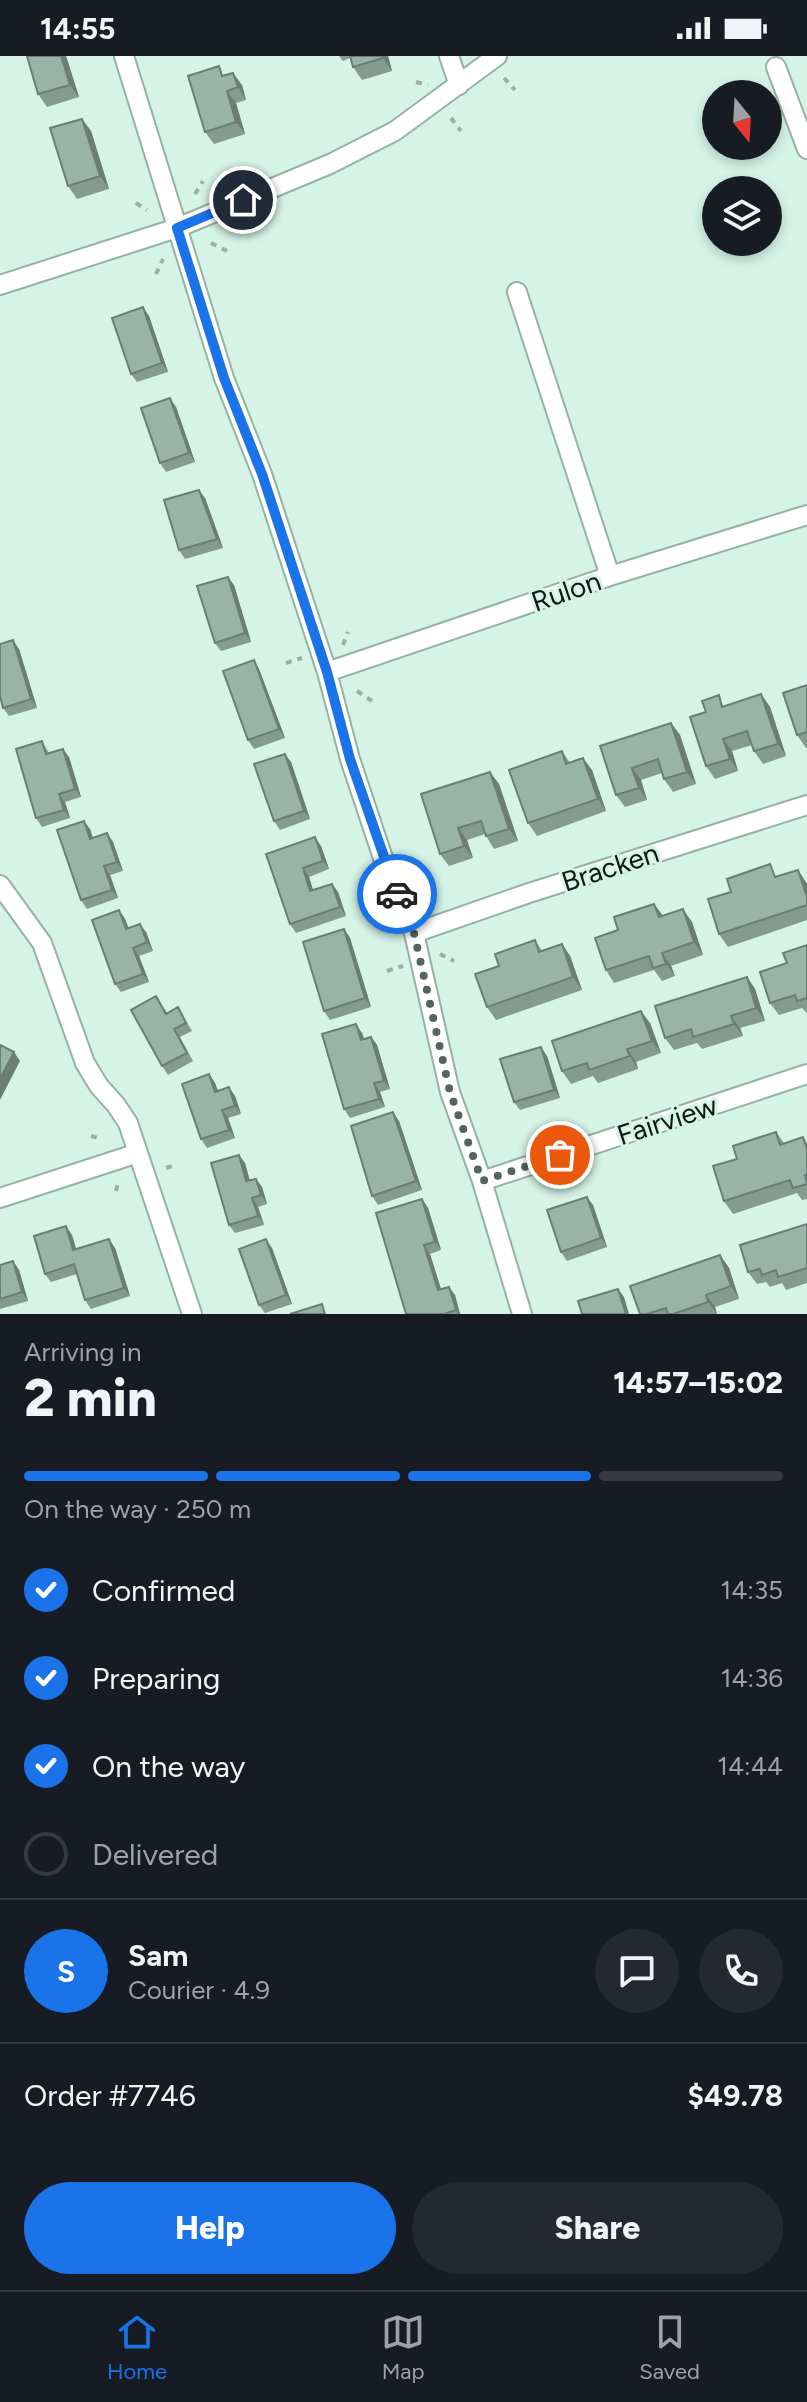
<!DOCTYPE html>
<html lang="en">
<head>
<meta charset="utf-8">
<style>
	body { margin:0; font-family:Figtree,sans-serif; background:#242831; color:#f1f3f6; height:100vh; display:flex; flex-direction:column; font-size:30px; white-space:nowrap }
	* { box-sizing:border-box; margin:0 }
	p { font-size:26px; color:#9ea1a6 }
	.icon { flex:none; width:44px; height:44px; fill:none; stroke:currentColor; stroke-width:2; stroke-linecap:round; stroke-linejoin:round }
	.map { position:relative; height:1258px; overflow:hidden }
	.panel { display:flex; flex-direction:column; background:#171b24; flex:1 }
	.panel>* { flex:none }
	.needle { width:52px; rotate:162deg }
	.fabs { position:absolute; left:702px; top:24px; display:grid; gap:16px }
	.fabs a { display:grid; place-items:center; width:80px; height:80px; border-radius:50%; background:#171b24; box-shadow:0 4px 12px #0003; font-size:40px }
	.pin { position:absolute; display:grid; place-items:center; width:68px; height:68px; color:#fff; margin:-34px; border:4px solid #fff; border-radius:50%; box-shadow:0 2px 8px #0007 }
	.courier { position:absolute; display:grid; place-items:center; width:80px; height:80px; margin:-40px; border:6px solid #1a73e8; border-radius:50%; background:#fff; color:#222; box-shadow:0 2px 10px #0007 }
	.overview em { font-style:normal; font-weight:800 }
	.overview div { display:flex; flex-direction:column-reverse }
	.overview { display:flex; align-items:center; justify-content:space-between; height:136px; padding:0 24px }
	h1 { font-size:52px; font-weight:800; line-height:60px }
	.bar { display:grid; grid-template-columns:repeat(4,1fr); gap:12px 8px; align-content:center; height:96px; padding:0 24px }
	.bar i { height:10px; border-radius:6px; background:#363941 }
	.bar .active { background:#1a73e8 }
	.bar p { grid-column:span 4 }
	.line { display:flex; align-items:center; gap:20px; padding:0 24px; border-top:2px solid #363941 }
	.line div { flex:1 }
	.round { display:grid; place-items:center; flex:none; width:84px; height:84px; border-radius:42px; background:#242831 }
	ol { padding:0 24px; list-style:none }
	li { display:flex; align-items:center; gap:24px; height:88px }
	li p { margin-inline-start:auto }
	li .icon { padding:8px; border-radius:50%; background:#1a73e8; color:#fff; stroke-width:4 }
	li:last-child { color:#9ea1a6 }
	li i { width:44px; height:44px; border:4px solid #363941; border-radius:50% }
	.button { display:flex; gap:16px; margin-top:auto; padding:16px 24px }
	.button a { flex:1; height:92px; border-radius:48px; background:#1a73e8; color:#fff; font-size:32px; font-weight:800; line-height:92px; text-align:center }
	.button a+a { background:#242831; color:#f1f3f6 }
	.status { display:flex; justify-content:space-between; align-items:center; height:56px; padding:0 40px; background:#171b24; direction:ltr }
	.status svg { height:22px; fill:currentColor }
	.tabs { display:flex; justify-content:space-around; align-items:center; height:112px; border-top:2px solid #363941; background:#171b24; font-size:22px; color:#9ea1a6 }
	.tabs a { display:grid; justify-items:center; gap:4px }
	.tabs .active { color:#1a73e8 }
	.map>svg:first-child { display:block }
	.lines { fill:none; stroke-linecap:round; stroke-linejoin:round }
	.street-casing { stroke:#95b2a5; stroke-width:22 }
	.path { stroke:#98b0a5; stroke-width:4; stroke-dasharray:6 6; stroke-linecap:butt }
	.street { stroke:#fff; stroke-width:18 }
	.wall { fill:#839b90 }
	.shaded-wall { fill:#6a7e76 }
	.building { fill:#98b4a8; stroke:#6a7e76; stroke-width:2 }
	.done { stroke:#54655e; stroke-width:8; stroke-dasharray:0 14.4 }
	.route { stroke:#1a73e8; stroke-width:10 }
	.labels { text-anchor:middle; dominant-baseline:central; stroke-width:6; stroke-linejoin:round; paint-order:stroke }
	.street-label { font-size:28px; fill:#0e1914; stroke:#d5f3e6 }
</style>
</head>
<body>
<div class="status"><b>14:55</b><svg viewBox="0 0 49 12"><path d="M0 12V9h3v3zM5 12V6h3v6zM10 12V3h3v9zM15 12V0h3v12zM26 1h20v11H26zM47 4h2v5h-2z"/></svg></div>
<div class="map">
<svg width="807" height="1258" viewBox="0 0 807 1258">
	<rect width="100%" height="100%" fill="#d5f3e6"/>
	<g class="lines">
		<g class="street-casing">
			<path id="street" d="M124,0L224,322L262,418L327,616L350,703L388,817L414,877L450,1036L482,1125L522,1258
				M449,0L459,29
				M776,11L807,93
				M0,229L177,172L330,108L395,75L497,0
				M517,236L610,520
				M327,616L610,520L807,459
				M0,829L42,887L85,1007L99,1030L116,1049L128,1067L192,1258
				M414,877L529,837L807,749
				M482,1125L807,1018
				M0,1142L138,1097"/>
		</g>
		<path class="path" d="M504,22L515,34
			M416,26L428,29
			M451,62L461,75
			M195,138L203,125
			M136,147L147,154
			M211,187L227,195
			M156,218L163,203
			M343,589L348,576
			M286,607L302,602
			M357,635L372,645
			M423,849L431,837
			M372,865L386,861
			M440,898L454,905
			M387,915L403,910
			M91,1080L102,1083
			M166,1112L177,1109
			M116,1135L118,1127"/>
		<use href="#street" class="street"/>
	</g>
	<path class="wall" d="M27,0H66L79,41L47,51L38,38Z
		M339,0H388L392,15L362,24L353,11L350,2L343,5Z
		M225,19L242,29L246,44L236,47L245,78L214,88L205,76Z
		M82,63L91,75L109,133L77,143L68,130Z
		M149,260L168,316L137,326L131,318Z
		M176,351L195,406L166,416L160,407Z
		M205,442L223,492L185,503L179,494Z
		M234,529L251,586L221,595L215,587Z
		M19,593L37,652L9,660L3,652Z
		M254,604L259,613L285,682L254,693L248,684Z
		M807,629V692H806L797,679Z
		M761,638L770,651L786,700L763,708L754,695L752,689L732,695L738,715L715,723L706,710L726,650Z
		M671,667L680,679L696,728L673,736L664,723L662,717L641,724L647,744L625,751L616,739L600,690Z
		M42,685L49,697L69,701L81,741L65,746L70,762L42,771L36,762Z
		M562,695L570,707L592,714L606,755L537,780L528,767Z
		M291,706L310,763L280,774L274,765Z
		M499,728L518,785L494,793L485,778L467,784L473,802L449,810L440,798L421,738Z
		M90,773L93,782L107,777L113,786L123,815L110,819L118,842L87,853L81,844Z
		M321,790L329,813L309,821L313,834L332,828L338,836L346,860L296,877L290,868L266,798Z
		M798,814L807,828V864L728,891L719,878L779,820Z
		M654,848L663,860L692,866L703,899L671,910L675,920L662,925L654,914L614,927L606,914L618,874Z
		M119,854L125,863L128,872L146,876L153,895L139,900L149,926L121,936L115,928Z
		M344,873L350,882L371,951L330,964L324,955Z
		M535,884L542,895L562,888L570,900L582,934L496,964L487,951L499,910Z
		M807,889V957L802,952L779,959L770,947L787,907Z
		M747,921L755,933L765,965L740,972L743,980L702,993L697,987L674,994L665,982Z
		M156,940L167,957L178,951L192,975L180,981L193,1005L168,1019L162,1010Z
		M650,967L661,997L636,1006L638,1013L598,1027L593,1020L571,1028L562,1015Z
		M362,977L364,983L371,981L377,989L390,1033L380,1036L385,1051L350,1062L344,1053Z
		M547,1000L560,1042L520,1054L514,1046Z
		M209,1018L215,1027L218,1035L235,1040L241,1058L228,1062L235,1082L207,1092L201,1083Z
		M399,1065L422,1134L378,1149L372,1140Z
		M776,1076L784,1087L803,1081L807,1087V1143L802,1144L797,1137L733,1158L724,1145L737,1103Z
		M245,1107L250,1125L256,1123L262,1131L267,1148L258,1151L264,1169L235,1177L229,1169Z
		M422,1143L428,1152L441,1194L430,1198L441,1233L455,1239L460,1258H406Z
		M593,1149L607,1191L567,1205L561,1196Z
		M807,1168V1227L786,1234L782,1227L770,1231L766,1226L757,1228L748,1216Z
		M72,1179L76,1193L115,1192L130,1240L91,1253L85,1244L77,1218L51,1226L45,1218Z
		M272,1192L292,1248L265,1257L259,1249Z
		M720,1199L729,1212L739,1243L715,1251L717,1258H640Z
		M13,1205L19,1214L28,1245L0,1253V1209Z"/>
	<path class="shaded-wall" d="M61,0H66L79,41L70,29Z
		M383,0H388L392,15L383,2Z
		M233,17L242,29L246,44L238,31Z
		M227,35L236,47L245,78L236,66Z
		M82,63L91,75L109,133L100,120Z
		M143,251L149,260L168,316L162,307Z
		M170,342L176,351L195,406L189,397Z
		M199,434L205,442L223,492L217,483Z
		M228,521L234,529L251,586L245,577Z
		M13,584L19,593L37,652L31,643Z
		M254,604L259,613L285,682L279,673Z
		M761,638L770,651L786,700L778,688Z
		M671,667L680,679L696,728L687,716Z
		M723,683L732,695L738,715L730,703Z
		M63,693L69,701L81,741L75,733Z
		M285,698L291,706L310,763L304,755Z
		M583,702L592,714L606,755L598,743Z
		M632,712L641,724L647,744L639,732Z
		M490,716L499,728L518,785L509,773Z
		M59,738L65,746L70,762L64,754Z
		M84,765L90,773L96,792L90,783Z
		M458,772L467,784L473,802L464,790Z
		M107,777L113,786L123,815L117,806Z
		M315,781L321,790L329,813L323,805Z
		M104,810L110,819L118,842L112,834Z
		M303,812L309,821L316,844L310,835Z
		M798,814L807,828V841Z
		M332,828L338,836L346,860L340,851Z
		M654,848L663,860L659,861Z
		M683,853L692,866L703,899L694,886Z
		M119,854L125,863L132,881L126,873Z
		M140,868L146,876L153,895L147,886Z
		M344,873L350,882L371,951L365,942Z
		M562,888L570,900L582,934L573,921Z
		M133,892L139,900L149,926L143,918Z
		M662,897L671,910L675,920L666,908Z
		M747,921L755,933L765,965L756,952Z
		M641,955L650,967L661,997L652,985Z
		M731,960L740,972L743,980L734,968Z
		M356,968L362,977L367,992L361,984Z
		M371,981L377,989L390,1033L384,1025Z
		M541,991L547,1000L560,1042L554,1034Z
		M627,993L636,1006L638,1013L630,1000Z
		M14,996L20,1005L0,1044V1023Z
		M209,1018L215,1027L221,1044L215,1036Z
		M374,1027L380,1036L385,1051L379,1043Z
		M229,1031L235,1040L241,1058L235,1050Z
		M222,1054L228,1062L235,1082L229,1074Z
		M393,1056L399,1065L422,1134L416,1125Z
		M239,1099L245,1107L252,1134L246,1125Z
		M256,1123L262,1131L267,1148L261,1139Z
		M587,1141L593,1149L607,1191L601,1182Z
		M252,1142L258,1151L264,1169L258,1160Z
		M422,1143L428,1152L441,1194L435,1186Z
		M66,1170L72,1179L79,1203L73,1194Z
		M109,1183L115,1192L130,1240L124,1232Z
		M266,1183L272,1192L292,1248L286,1239Z
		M424,1189L430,1198L444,1243L438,1234Z
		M720,1199L729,1212L739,1243L731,1230Z
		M13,1205L19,1214L28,1245L22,1236Z
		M449,1231L455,1239L460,1258H458L456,1254Z
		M618,1233L624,1241L629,1258H626Z
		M706,1239L715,1251L717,1258L708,1246Z"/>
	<path class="building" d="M27,0H61L70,29L38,38Z
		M350,0H383V2L353,11Z
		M219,10L222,20L233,17L238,31L227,35L236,66L205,76L188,20Z
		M82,63L100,120L68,130L50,72Z
		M143,251L162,307L131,318L112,262Z
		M170,342L189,397L160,407L141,352Z
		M199,434L217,483L179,494L164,444Z
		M228,521L245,577L215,587L197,530Z
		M13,584L31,643L3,652L0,640V588Z
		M254,604L279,673L248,684L223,615Z
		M807,629V676L797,679L783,637Z
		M761,638L778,688L754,695L747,675L723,683L730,703L706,710L690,661L706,656L702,645L719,639L722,651Z
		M671,667L687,716L664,723L658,703L632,712L639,732L616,739L600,690Z
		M42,685L46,698L63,693L75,733L59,738L64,754L36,762L16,693Z
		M562,695L566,708L583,702L598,743L528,767L509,714Z
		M285,698L304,755L274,765L254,708Z
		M490,716L509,773L486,780L481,765L458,772L464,790L440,798L421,738Z
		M84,765L90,783L107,777L117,806L104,810L112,834L81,844L57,774Z
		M315,781L323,805L303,812L310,835L332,828L340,851L290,868L266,798Z
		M770,808L775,821L798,814L807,841V849L719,878L708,843L731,836L727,823Z
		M654,848L659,861L683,853L694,886L662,897L666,908L653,912L649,900L606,914L595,882L618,874L614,861Z
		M119,854L126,873L140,868L147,886L133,892L143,918L115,928L92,864Z
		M344,873L365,942L324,955L303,886Z
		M535,884L539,896L562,888L573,921L487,951L475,918L499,910L495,898Z
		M807,889V942L797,945L795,939L770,947L760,916L787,907L783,897Z
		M747,921L756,952L731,960L734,968L693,981L691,973L665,982L655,950Z
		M156,940L166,958L178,951L186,967L174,973L187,997L162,1010L131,954Z
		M641,955L652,985L627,993L630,1000L589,1014L587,1007L562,1015L552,985Z
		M356,968L361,984L371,981L384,1025L374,1027L379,1043L344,1053L322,978Z
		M0,989L14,996L0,1023Z
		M541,991L554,1034L514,1046L500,1003Z
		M209,1018L215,1036L229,1031L235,1050L222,1054L229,1074L201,1083L182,1028Z
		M393,1056L416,1125L372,1140L351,1070Z
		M776,1076L780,1089L803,1081L807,1093V1119H805L807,1128L793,1132L790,1124L724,1145L713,1110L737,1103L733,1090Z
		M239,1099L246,1125L256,1123L261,1139L252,1142L258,1160L229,1169L211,1107Z
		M587,1141L601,1182L561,1196L547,1154Z
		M422,1143L435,1186L424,1189L438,1234L449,1231L456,1254L444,1258H406L376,1157Z
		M807,1168V1212L778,1221L776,1214L762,1219L760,1213L748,1216L740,1189Z
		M66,1170L73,1194L109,1183L124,1232L85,1244L74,1208L45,1218L34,1180Z
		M266,1183L286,1239L259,1249L239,1193Z
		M720,1199L731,1230L706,1239L708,1246L673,1258H668L666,1252L647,1258H640L630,1230Z
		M13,1205L22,1236L0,1243V1209Z
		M618,1233L626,1258H582L578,1245Z
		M322,1248L325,1258H290Z"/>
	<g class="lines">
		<path class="done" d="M397,838L414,877L450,1036L482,1125L560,1099"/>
		<path class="route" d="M243,144L177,172L224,322L262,418L327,616L350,703L397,838"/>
	</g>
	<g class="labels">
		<g class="street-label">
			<text transform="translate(566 535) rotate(-19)">Rulon</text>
			<text transform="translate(610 811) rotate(-18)">Bracken</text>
			<text transform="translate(667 1064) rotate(-18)">Fairview</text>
		</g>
	</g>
</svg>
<div class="fabs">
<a><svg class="needle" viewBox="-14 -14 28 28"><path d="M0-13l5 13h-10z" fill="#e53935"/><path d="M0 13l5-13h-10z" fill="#9ea1a6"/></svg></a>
<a><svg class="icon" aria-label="layers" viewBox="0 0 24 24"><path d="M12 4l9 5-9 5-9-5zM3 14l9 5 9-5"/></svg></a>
</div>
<div class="pin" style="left:560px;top:1099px;background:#ea580c"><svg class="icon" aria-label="bag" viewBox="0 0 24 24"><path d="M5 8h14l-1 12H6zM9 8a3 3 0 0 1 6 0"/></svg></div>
<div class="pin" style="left:243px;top:144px;background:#1f2937"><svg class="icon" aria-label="home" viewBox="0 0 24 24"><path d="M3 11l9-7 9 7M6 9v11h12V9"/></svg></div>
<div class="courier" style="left:397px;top:838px"><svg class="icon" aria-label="car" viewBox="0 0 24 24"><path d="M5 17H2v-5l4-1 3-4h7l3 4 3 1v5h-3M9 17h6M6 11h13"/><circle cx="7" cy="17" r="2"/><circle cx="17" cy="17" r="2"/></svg></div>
</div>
<section class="panel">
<div class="overview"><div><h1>2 min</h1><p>Arriving in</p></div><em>14:57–15:02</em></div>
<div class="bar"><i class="active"></i><i class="active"></i><i class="active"></i><i></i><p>On the way · 250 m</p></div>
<ol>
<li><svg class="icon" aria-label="check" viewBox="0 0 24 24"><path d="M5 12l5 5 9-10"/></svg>Confirmed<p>14:35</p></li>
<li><svg class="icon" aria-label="check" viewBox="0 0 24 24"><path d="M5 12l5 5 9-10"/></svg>Preparing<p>14:36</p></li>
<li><svg class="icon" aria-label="check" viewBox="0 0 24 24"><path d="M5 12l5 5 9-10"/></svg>On the way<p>14:44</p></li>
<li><i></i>Delivered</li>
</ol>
<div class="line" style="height:144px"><b class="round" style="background:#1a73e8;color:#fff">S</b><div><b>Sam</b><p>Courier · 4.9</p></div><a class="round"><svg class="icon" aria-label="chat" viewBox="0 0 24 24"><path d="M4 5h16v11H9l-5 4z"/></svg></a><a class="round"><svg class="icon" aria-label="phone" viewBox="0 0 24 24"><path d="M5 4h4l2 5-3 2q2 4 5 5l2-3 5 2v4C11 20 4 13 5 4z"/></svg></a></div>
<div class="line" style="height:104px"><div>Order #7746</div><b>$49.78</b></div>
<div class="button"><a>Help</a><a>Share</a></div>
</section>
<nav class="tabs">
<a class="active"><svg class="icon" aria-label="home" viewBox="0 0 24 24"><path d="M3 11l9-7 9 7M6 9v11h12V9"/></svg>Home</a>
<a><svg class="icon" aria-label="map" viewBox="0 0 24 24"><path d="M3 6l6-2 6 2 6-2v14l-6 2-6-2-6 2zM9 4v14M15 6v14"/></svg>Map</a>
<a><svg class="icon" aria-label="saved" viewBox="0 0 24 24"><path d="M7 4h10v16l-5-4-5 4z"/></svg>Saved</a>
</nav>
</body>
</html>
